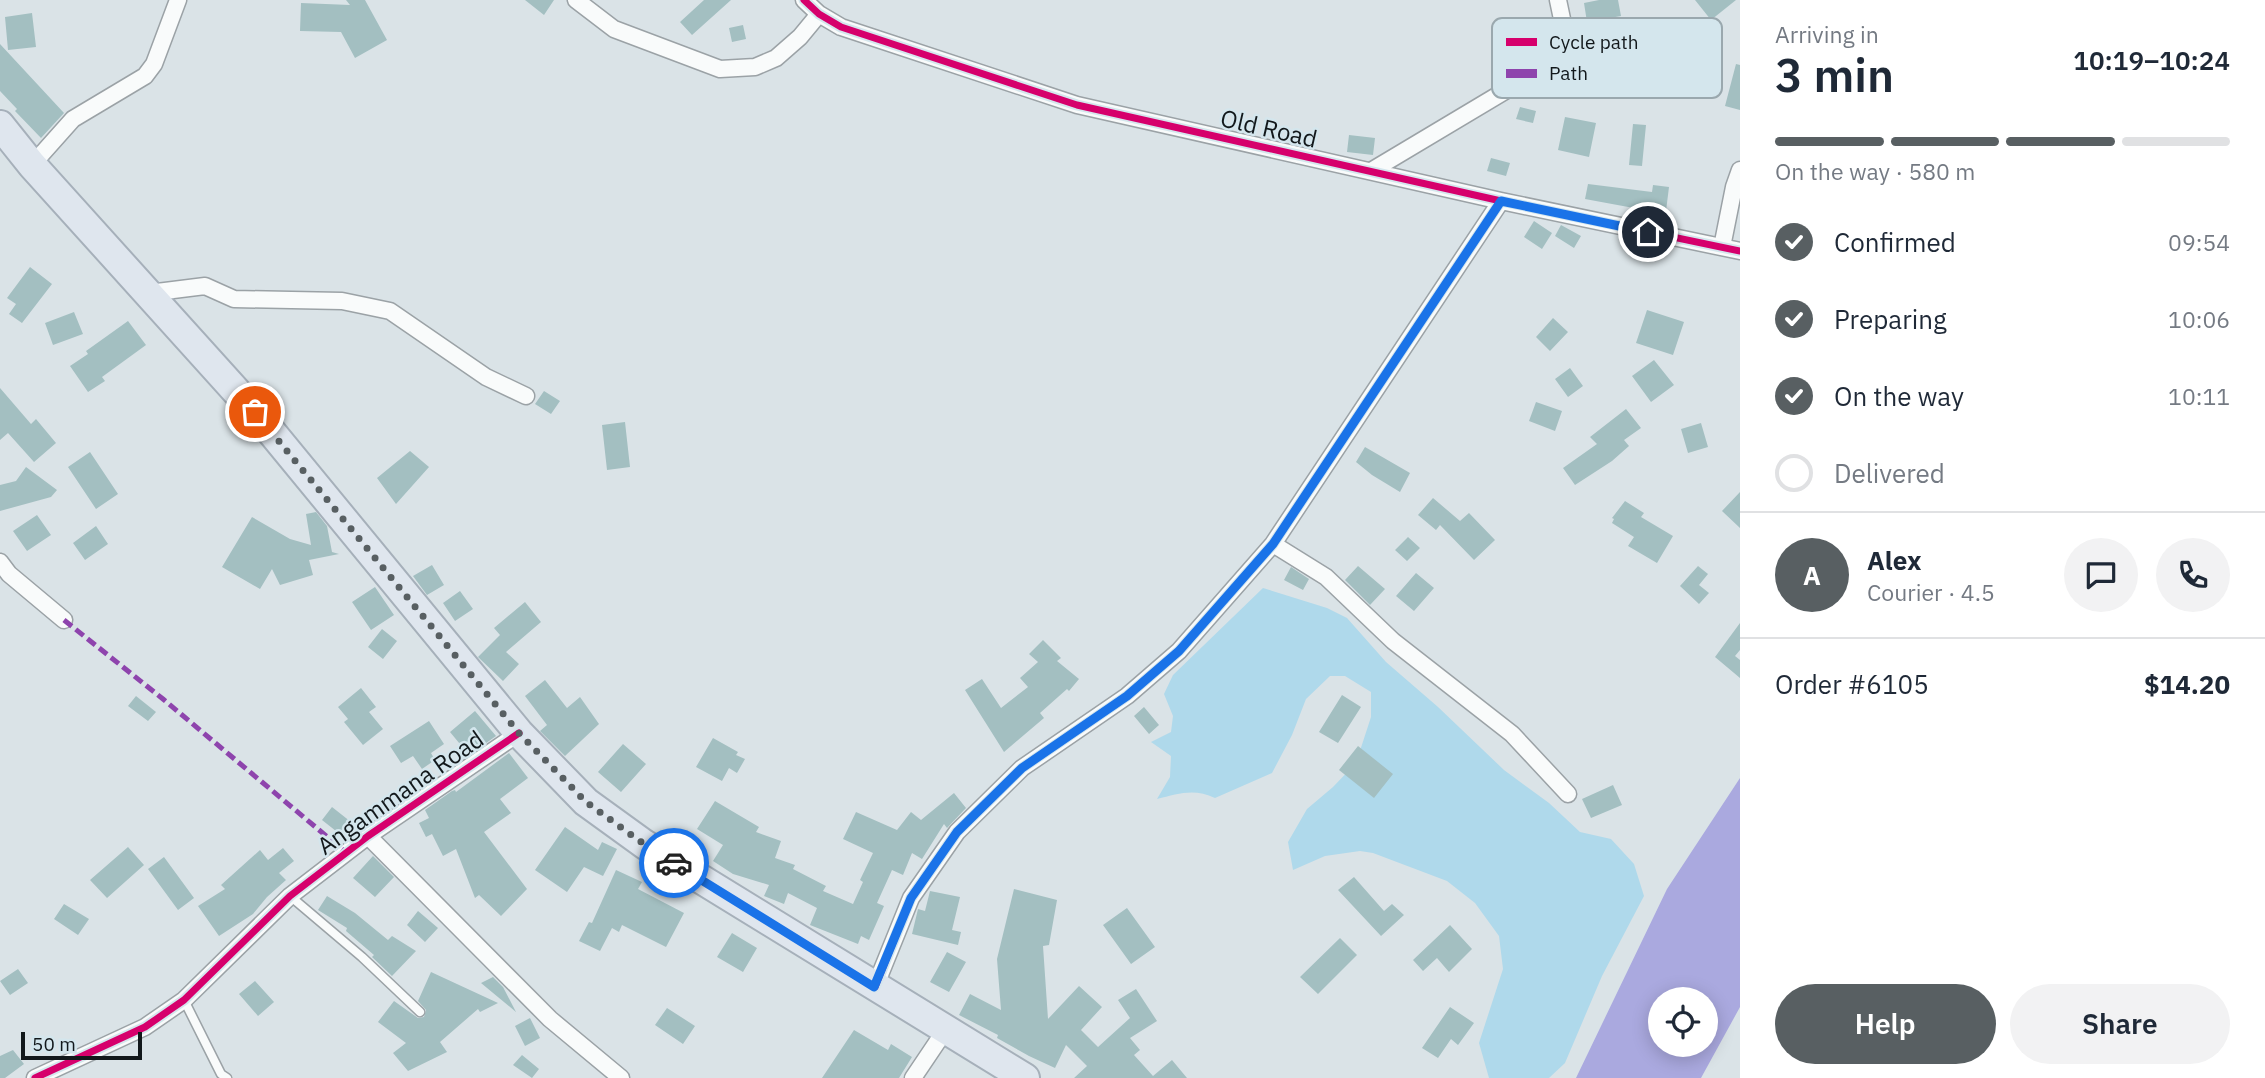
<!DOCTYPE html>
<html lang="en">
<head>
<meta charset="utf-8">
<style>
	body { margin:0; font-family:"IBM Plex Sans",sans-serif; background:#f2f2f3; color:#1f2937; height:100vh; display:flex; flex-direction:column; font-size:26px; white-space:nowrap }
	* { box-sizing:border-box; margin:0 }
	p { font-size:23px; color:#747a83 }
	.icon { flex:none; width:38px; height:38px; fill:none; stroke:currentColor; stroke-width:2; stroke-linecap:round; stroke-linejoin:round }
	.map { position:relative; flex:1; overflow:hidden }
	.drawer { display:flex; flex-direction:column; background:#fff; width:525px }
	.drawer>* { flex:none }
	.fabs { position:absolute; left:1648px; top:987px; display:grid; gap:14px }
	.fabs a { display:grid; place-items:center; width:70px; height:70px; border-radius:50%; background:#fff; box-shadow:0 4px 18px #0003; font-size:35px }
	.scale { position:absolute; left:21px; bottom:18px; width:121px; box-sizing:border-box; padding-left:7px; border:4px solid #12181b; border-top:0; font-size:19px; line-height:24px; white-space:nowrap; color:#12181b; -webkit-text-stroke:5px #d4e6ed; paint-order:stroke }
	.pin { position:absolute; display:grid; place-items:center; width:60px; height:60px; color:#fff; margin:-30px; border:4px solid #fff; border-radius:50%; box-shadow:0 2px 7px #0007 }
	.courier { position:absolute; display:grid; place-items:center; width:70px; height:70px; margin:-35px; border:5px solid #1a73e8; border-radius:50%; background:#fff; color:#222; box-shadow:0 2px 9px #0007 }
	.headline em { font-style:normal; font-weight:600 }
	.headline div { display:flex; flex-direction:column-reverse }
	.headline { display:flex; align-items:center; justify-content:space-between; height:119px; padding:0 35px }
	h1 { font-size:46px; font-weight:600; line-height:52px }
	.bar { display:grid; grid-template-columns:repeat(4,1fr); gap:10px 7px; align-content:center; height:84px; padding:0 35px }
	.bar i { height:9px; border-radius:5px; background:#e0e1e3 }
	.bar .on { background:#585f62 }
	.bar p { grid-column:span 4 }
	.line { display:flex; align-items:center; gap:18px; padding:0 35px; border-top:2px solid #e0e1e3 }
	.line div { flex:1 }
	.round { display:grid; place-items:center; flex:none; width:74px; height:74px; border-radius:37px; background:#f2f2f3 }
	ol { padding:0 35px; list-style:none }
	li { display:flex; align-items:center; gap:21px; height:77px }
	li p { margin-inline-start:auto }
	li .icon { padding:7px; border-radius:50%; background:#585f62; color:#fff; stroke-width:4 }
	li:last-child { color:#747a83 }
	li i { width:38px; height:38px; border:4px solid #e0e1e3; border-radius:50% }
	.action { display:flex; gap:14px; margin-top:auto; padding:14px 35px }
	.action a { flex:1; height:80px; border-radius:42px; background:#585f62; color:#fff; font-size:28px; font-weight:600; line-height:80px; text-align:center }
	.action a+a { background:#f2f2f3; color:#1f2937 }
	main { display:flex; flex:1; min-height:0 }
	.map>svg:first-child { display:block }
	.green { fill:#afd9eb }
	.water { fill:#aaa9df; fill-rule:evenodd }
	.building { fill:#a3bfc1 }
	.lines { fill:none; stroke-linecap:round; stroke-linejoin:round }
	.lane-casing { stroke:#9ba2a6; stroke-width:11 }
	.street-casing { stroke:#9ba2a6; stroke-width:19 }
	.highway-casing { stroke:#a6b0ba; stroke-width:32 }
	.lane { stroke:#f9fbfb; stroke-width:8 }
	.street { stroke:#f9fbfb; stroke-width:16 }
	.highway { stroke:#dfe6ee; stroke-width:28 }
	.quiet { stroke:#8e44ad; stroke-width:5; stroke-dasharray:10 5; stroke-linecap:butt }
	.cycleway-casing { stroke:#d4e6ed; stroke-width:11 }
	.cycleway { stroke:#d6006c; stroke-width:7 }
	.done { stroke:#585f62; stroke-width:7; stroke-dasharray:0 12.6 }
	.route { stroke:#1a73e8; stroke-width:9 }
	.labels { text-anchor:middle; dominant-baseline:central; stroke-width:5; stroke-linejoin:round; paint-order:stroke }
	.street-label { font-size:24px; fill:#12181b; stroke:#d4e6ed }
	.key { fill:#d4e6ed; stroke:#9aa8ae; stroke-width:2 }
	.key-label { font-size:19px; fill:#12181b }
</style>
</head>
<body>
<main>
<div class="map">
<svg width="1740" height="1078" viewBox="0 0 1740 1078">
	<rect width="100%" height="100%" fill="#dae3e7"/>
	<path class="green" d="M1263,588L1327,608L1347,618L1386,662L1438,707L1504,770L1549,803L1580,832L1611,839L1634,864L1644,896L1602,976L1565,1063L1549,1078H1489L1479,1043L1503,969L1499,936L1475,903L1447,881L1373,853L1360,851L1325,856L1293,870L1288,842L1307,809L1333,787L1356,763L1371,717V692L1345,676H1330L1306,699L1292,735L1272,773L1215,798C1194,788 1178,794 1157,799L1170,777L1171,756L1151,742L1171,732L1173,716L1164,694L1173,675Z"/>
	<path class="water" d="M1740,778V1007L1701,1078H1576L1667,889ZM1661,999H1706V1045H1661Z"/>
	<path class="building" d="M346,0H365L387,40L355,58L341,32L300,31L301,3L350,5Z
		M525,0H554L544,15Z
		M704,0H731L692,35L680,22Z
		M1599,0H1618L1621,16L1587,22L1584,3Z
		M1695,0H1736L1711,20Z
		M32,13L36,47L8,50L5,17Z
		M743,25L746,39L732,42L729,28Z
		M0,44L64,113L41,138L15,111L17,109L0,91Z
		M1736,64L1740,65V110L1725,106Z
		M1520,107L1536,111L1533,123L1516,119Z
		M1565,117L1596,123L1589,157L1558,150Z
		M1633,124L1646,125L1642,166L1629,165Z
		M1349,135L1375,138L1373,155L1347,152Z
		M1491,158L1510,163L1506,176L1487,171Z
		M1588,184L1652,192L1653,185L1669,187L1665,219L1649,217L1650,211L1585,199Z
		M1534,221L1552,233L1542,249L1524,237Z
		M1561,225L1581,236L1574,248L1555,236Z
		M30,267L52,284L22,323L9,314L16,304L7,298Z
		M1647,310L1684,322L1673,355L1636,343Z
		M74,312L83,334L53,345L45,323Z
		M1553,318L1568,332L1550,351L1536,337Z
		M128,321L146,345L102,377L105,381L88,392L70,366L88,354L86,351Z
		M1654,360L1674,385L1651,402L1632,376Z
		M1570,368L1583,386L1568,397L1555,379Z
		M0,388L31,424L36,419L56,443L34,462L8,433L0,440Z
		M544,391L560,401L551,414L535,404Z
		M1536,402L1562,411L1555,431L1529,421Z
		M1626,409L1641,428L1624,440L1629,446L1612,461L1575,485L1563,468L1597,444L1590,437Z
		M625,422L630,467L607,470L602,425Z
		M1701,423L1708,447L1688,453L1681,429Z
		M1365,447L1410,473L1400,492L1372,475L1356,462Z
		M410,451L429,467L396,504L377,478Z
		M90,452L118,494L96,509L68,467Z
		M26,467L57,490L51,497L0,511V485L16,481Z
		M1740,492V528L1722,511Z
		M1433,498L1460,521L1469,513L1495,540L1474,560L1440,525L1436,530L1418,515Z
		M1625,501L1644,513L1641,517L1673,536L1657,563L1628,546L1634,537L1612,523L1614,519L1612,518Z
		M316,512L327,526L332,552L339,554L309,560L313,575L280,585L272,569L260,589L222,567L252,517L290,539L311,545L306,514Z
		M37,515L51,535L27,551L13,531Z
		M96,526L108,544L85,560L73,543Z
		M1408,537L1420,548L1407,561L1395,550Z
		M432,565L444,585L427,595L413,576Z
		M1358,566L1385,589L1370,605L1345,580Z
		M1698,566L1708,574L1699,585L1709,593L1699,604L1680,586Z
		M1291,567L1309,579L1303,590L1284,580Z
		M1416,573L1434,588L1414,611L1396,596Z
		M375,587L394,615L371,630L352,602Z
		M460,591L473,609L455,621L443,603Z
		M525,602L541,622L506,652L519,664L503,681L478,657L500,635L494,628Z
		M1740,623V650L1735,656L1740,660V678L1715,657Z
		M382,629L397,641L383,659L368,647Z
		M1043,640L1061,658L1057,661L1079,679L1069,691L1067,689L1040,713L1044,718L1004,752L965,690L982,679L1001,708L1028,687L1020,678L1038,662L1029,654Z
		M545,680L567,708L580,697L599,724L565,756L540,731L547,725L525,696Z
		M361,688L376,707L369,712L383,729L363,745L344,722L348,719L338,707Z
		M1342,695L1361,707L1338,743L1319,732Z
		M136,696L156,712L148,721L128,706Z
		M1144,707L1159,725L1149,734L1134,716Z
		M475,711L496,736L469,755L450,732Z
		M429,721L444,744L431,753L435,760L422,769L413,756L401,763L390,746Z
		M713,738L738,752L736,755L745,759L737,773L729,768L722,781L696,767Z
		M623,744L646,764L621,792L598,772Z
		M1358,746L1393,774L1374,798L1339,770Z
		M509,753L528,778L500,799L511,813L484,832L527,889L501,916L479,895L475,898L456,849L443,856L432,834L426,837L419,823L429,818L425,810L452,791L455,790L456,792Z
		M1613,785L1622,805L1591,818L1582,799Z
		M954,793L966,808L947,828L944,824L922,859L912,853L903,875L892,870L877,903L884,906L869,940L861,936L858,944L810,925L817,908L788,893L784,904L764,896L769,885L733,874L713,861L723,845L697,829L715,801L759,827L756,832L781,841L775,858L795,865L793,869L826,886L823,891L853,904L863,882L860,880L873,853L843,839L856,812L897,830L911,812L921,820Z
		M332,807L351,822L341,835L322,820Z
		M565,827L598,850L602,842L617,849L603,876L584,867L567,892L535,870Z
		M128,847L144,865L107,898L90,880Z
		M283,848L294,861L279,873L286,880L267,897L253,914L219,936L198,906L225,889L221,885L260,850L268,860Z
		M373,856L394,877L375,897L353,878Z
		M164,857L194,898L178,910L148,869Z
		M616,870L642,882L638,889L684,913L666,947L622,925L619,932L612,928L600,951L579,941L589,922L592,923Z
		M1354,877L1384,911L1392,904L1404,915L1381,936L1338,890Z
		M1014,889L1057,900L1049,945L1043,946L1048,1019L1079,986L1102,1007L1081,1030L1098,1047L1130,1018L1118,1000L1136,989L1157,1021L1130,1038L1140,1050L1134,1055L1153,1076L1172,1060L1187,1078H1074L1087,1066L1066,1045L1055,1068L1029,1056L997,1038L998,1035L959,1015L970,994L1001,1010L997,959Z
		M930,891L960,897L952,930L961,932L958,945L912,934L918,909L925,911Z
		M327,896L355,913L388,940L392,936L416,951L392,976L372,957L374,955L346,931L347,928L318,910Z
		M64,904L89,919L78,935L54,919Z
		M1127,908L1155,947L1131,964L1103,925Z
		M418,911L438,928L425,942L407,925Z
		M1450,925L1472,949L1449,972L1437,958L1423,971L1413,960Z
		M732,933L757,948L743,972L717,957Z
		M1340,938L1357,955L1318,994L1300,977Z
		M947,952L966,962L949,992L930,982Z
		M18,969L28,983L10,995L0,981Z
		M431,972L498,1003L480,1012L478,1009L440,1042L447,1052L408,1071L393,1053L406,1043L378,1022L394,1001L418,1018L424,1017L426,1010L418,1001Z
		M493,977L503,987L516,1012L481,983Z
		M255,981L274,1002L258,1016L239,994Z
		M1450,1007L1474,1023L1458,1045L1451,1039L1438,1058L1422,1048Z
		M667,1008L695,1026L683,1044L655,1025Z
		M530,1018L540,1038L525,1046L515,1026Z
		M854,1030L888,1050L891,1044L912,1057L899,1078H822Z
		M13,1050L24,1064L5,1078H0V1056Z
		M522,1055L539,1069L532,1078L513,1065Z"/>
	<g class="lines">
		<g class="lane-casing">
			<path id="lane" d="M290,896L362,957L420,1012
				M184,1000L221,1074L227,1078"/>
		</g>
		<g class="street-casing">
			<path id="street" d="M576,0L614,29L720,69L755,67L776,58L800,37L819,14
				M804,0L819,14L841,27L1077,105L1501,201L1740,251
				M32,165L73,119L145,76L154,64L178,0
				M1371,171L1530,76L1562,19L1558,0
				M1722,247L1734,187L1740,170
				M149,293L205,286L234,299L342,301L390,311L486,377L526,396
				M1273,544L1326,577L1393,641L1512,734L1568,794
				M0,562L9,574L64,620
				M368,836L550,1019L621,1078
				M875,987L911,898L957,832L1022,768L1127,696L1179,651L1273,544L1501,201
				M35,1078L145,1027L184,1000L290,896L368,836L519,733
				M913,1078L946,1029"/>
		</g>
		<g class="highway-casing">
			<path id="highway" d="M0,125L32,165L255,412L519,733L586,802L644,844L1025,1078"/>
		</g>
		<use href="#lane" class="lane"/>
		<use href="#street" class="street"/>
		<use href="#highway" class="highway"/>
		<path class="quiet" d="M64,620L163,699L350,856"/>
		<g class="cycleway-casing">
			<path id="cycleway" d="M804,0L819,14L841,27L1077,105L1501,201L1740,251
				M875,987L911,898L957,832L1022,768L1127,696L1179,651L1273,544L1501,201
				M35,1078L145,1027L184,1000L290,896L368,836L519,733"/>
		</g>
		<use href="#cycleway" class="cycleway"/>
	</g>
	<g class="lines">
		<path class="done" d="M255,412L519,733L586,802L644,844L674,863"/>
		<path class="route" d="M674,863L874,987L911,898L957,832L1022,768L1127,696L1179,651L1273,544L1501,201L1648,232"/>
	</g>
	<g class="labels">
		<g class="street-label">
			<text transform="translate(1269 128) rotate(13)">Old Road</text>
			<text transform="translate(400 792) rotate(-35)">Angammana Road</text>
		</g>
	</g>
	<rect x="1492" y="18" width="230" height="80" rx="10" class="key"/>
	<rect x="1506" y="38" width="31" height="8" fill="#d6006c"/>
	<rect x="1506" y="69" width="31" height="9" fill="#8e44ad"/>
	<g class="key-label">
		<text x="1549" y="49">Cycle path</text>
		<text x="1549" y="80">Path</text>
	</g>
</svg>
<div class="fabs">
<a><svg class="icon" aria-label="locate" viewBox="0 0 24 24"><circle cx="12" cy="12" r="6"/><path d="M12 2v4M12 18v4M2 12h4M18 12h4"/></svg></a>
</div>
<div class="scale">50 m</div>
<div class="pin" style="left:255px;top:412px;background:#ea580c"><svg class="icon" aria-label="bag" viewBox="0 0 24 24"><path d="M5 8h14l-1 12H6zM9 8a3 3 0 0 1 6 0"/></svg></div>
<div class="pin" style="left:1648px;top:232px;background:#1f2937"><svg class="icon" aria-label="home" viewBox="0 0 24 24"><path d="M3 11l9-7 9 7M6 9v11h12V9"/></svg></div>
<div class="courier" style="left:674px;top:863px"><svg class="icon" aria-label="car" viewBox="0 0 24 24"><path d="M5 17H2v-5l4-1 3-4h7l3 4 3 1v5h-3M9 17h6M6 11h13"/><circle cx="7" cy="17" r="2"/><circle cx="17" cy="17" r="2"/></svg></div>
</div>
<section class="drawer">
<div class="headline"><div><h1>3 min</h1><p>Arriving in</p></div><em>10:19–10:24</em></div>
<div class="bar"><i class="on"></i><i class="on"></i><i class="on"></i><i></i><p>On the way · 580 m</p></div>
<ol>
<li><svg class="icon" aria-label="check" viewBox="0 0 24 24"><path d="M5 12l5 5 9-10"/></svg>Confirmed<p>09:54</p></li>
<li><svg class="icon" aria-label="check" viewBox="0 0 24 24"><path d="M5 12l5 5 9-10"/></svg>Preparing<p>10:06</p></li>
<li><svg class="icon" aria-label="check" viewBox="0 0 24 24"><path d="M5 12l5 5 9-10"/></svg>On the way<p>10:11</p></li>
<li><i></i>Delivered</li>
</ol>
<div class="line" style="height:126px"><b class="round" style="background:#585f62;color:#fff">A</b><div><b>Alex</b><p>Courier · 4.5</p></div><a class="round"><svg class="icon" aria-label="chat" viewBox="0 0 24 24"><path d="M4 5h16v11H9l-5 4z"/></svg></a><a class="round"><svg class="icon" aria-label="phone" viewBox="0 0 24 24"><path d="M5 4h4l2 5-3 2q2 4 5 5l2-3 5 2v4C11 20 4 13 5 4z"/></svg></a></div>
<div class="line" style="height:91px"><div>Order #6105</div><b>$14.20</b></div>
<div class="action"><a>Help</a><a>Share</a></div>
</section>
</main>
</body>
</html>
